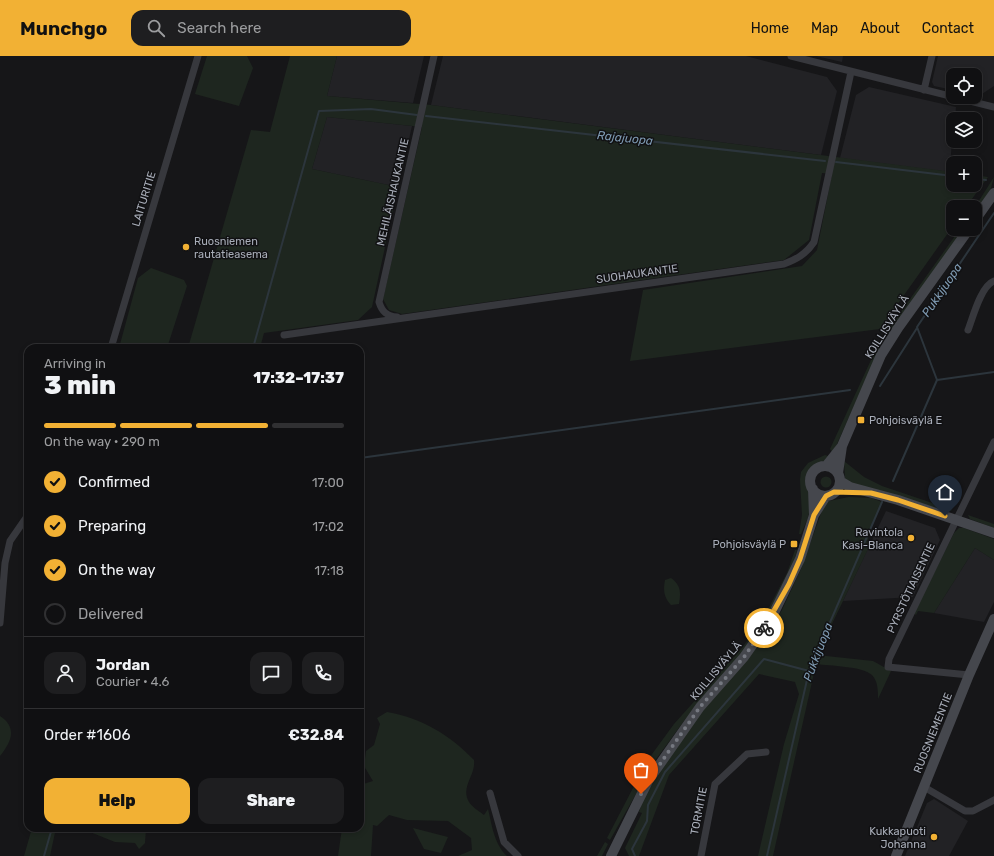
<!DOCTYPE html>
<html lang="en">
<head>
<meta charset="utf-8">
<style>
	body { margin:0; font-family:Rubik,sans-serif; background:#1e1e20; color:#f1f3f6; height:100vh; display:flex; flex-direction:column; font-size:15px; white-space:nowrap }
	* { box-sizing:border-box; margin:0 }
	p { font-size:13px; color:#9c9d9f }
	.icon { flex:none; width:22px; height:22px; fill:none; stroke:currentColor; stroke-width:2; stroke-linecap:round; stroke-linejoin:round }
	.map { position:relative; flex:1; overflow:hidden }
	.sheet { position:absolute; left:24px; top:288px; width:340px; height:488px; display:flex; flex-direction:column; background:#101012; border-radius:12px; box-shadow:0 2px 6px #0003,0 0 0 1px #303032 }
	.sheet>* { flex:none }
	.controls { position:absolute; left:946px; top:12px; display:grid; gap:8px }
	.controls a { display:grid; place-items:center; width:36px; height:36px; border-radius:8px; background:#101012; box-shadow:0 2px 6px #0003,0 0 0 1px #303032; font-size:20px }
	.pin { position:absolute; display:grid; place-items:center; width:34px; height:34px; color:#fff; margin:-41px -17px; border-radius:50% 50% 50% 0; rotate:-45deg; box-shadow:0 0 4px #0007 }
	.pin .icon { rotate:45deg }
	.courier { position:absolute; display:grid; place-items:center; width:40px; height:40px; margin:-20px; border:3px solid #f2b134; border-radius:50%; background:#fff; color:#222; box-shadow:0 1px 5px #0007 }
	.head em { font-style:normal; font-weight:800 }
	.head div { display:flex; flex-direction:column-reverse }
	.head { display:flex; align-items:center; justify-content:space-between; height:68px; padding:0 20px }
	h1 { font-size:26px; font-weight:800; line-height:30px }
	.bar { display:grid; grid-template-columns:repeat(4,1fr); gap:6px 4px; align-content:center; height:48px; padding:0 20px }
	.bar i { height:5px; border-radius:3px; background:#303032 }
	.bar .current { background:#f2b134 }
	.bar p { grid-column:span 4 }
	.line { display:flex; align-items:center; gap:10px; padding:0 20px; border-top:1px solid #303032 }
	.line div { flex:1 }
	.round { display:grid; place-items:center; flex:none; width:42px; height:42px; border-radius:12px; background:#1e1e20 }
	ol { padding:0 20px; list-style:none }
	li { display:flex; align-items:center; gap:12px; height:44px }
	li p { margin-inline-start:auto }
	li .icon { padding:4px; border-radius:50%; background:#f2b134; color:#111; stroke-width:4 }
	li:last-child { color:#9c9d9f }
	li i { width:22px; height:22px; border:2px solid #303032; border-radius:50% }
	.cta { display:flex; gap:8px; margin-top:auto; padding:8px 20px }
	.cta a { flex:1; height:46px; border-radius:12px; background:#f2b134; color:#111; font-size:16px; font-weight:800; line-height:46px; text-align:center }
	.cta a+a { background:#1e1e20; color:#f1f3f6 }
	header { display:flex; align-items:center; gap:24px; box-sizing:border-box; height:56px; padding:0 20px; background:#f2b134; color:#111 }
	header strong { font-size:19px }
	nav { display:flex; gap:22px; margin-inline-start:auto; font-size:14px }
	.search { width:280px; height:36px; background:#1e1e20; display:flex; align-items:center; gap:10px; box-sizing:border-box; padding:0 14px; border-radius:12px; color:#9c9d9f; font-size:15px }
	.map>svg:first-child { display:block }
	.built { fill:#222225 }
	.green { fill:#1e261f }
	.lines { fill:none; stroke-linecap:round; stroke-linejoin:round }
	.stream { stroke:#2c353c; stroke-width:2 }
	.street { stroke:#37383d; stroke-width:7 }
	.secondary { stroke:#45474d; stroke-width:10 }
	.done { stroke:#757880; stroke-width:4; stroke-dasharray:0 7.2 }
	.route { stroke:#f2b134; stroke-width:5 }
	.poi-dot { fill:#f2b134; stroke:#111113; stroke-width:1.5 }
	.labels { text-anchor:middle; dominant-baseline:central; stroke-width:3; stroke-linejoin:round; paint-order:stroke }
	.street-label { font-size:11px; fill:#a8adb8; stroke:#111113 }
	.poi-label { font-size:11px; fill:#a8adb8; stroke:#111113; text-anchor:end }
	.water-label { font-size:12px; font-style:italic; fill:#7f9bb3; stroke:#111113 }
</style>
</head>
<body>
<header>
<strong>Munchgo</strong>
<div class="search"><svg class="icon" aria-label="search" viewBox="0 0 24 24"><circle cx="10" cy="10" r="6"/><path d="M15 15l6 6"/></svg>Search here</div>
<nav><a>Home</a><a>Map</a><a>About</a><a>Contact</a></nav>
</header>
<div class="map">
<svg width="994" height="800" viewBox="0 0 994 800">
	<rect width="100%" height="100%" fill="#161618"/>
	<path class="built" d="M337,0H424L413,47L327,40Z
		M443,0H746L827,21L837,35L821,99L431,49Z
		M816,0H843L842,6Z
		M938,0H994V30L979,40L975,39V19H953V34L934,30L932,26Z
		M869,31L956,51L955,63H953L950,116L840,102L856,39Z
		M327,61L412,70L398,131L312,113Z
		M886,455L935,472L940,484L913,541L843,545Z
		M975,492L994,504V546L984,566L934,557Z
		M934,743L968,765L949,800H905L927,747Z"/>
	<path class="green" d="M207,0H247L253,12L239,50L195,38Z
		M290,0H337L327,40L431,49L953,116V129H975V119L988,121L966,151H953V170L880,273L630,305L643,234L802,210L817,194L832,118L822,117L809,184L784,204L402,258L389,254L383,243L422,71L327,61L312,113L398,131L372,251L358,264L264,277L260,292H188L251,74L270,76Z
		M994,121L991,132L975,158V151Z
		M960,173H964L874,305L833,397L830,393L871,304L890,271Z
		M151,212L184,224L187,230L167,292H119L138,222Z
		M825,399L831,401C825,407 816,406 811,413C802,424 810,437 810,449C810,460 805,469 801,478H799L802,459L800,424L801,416L808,407Z
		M844,405L864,421L882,430L953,454L946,456L854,430L845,423Z
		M820.5 426a5.5 5.5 0 1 1 11 0a5.5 5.5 0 1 1-11 0Z
		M849,441L871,442L882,446L868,479L869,491L817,599L873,605L891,615L878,643C878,635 878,625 872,619C862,610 830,610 816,608L773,800H758L784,688L799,638L795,626L759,618L669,719L639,800H629L625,792L642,757L639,756L642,746L663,708L699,659L760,588L782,554L801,513L824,449L829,445Z
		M968,459L994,468V472L970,463Z
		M959,472H964L994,483V504L975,492L934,557L918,555L916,559L914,557L954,477Z
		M795,494H797L794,507L768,561L737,604L684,665L654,706L610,784L607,782L647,705L674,668L742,592L764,561L787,517Z
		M671,522C681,529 681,537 679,548L671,549C664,541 663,535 665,524Z
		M387,656C422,662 450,679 474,704C476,719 460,731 469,746C472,751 479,755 484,759L488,753C492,769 494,788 507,800H458L472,794L471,782L448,765L407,764L389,759L377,770L373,769L371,800H338L342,772H360V729L373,725L364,710L366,695L374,689L380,668L377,662Z
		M0,660C18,672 11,686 0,700Z
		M32,772H56L50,800H24Z
		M80,772H97L116,776L128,772H146L145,787L139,793L135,787L115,786Z
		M413,772L448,781L441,797L424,793Z
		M605,786L608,788L602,800H597Z"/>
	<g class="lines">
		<path class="stream" d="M426,60L825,105
			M836,106L953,120
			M975,123L986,124
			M253,292L319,55L371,53L417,59
			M937,324L994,316
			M880,330L917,272
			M360,402L850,334
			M893,425L937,324L917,271L994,157
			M44,800L52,772
			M635,800L632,793L647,765L648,749L665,716L764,603L809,615
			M767,800L809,615L882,446"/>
		<path class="street" d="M791,0L994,51
			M924,34L932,0
			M397,261C387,260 382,256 379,246L434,0
			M968,274C973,261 981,230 994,225
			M284,279L784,208C797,203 806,198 814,186L851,16
			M111,292L198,0
			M0,567L5,507L10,485L28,459
			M969,619L888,611L889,603L994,386
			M924,731L965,755H973L994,744
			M490,737L504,786L518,800
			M701,800L715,728L747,698L766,696"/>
		<path class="secondary" d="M975,164L994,137
			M826,410L842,390L881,299L898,272L969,173
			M810 425a15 15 0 1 1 30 0a15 15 0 1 1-30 0Z
			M838,417L842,390
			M840,425L850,431L898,444L994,477
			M813,433L814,459
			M611,800L648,725L700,651L744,601L772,561L800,503L814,459L826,440
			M896,800L969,619L994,563"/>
	</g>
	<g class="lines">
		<path class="done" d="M641,738L648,725L700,651L744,601L764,572"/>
		<path class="route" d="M764,572L789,528L800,503L814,459L826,440L834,436L871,437L898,444L945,460"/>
	</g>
	<g class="poi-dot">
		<circle cx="186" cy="191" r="4"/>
		<rect x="857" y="360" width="8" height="8" rx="2"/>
		<circle cx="911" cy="482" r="4"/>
		<rect x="790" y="484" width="8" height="8" rx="2"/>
		<circle cx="934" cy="781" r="4"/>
	</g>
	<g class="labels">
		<g class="street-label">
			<text transform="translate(393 136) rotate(-77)">MEHILÄISHAUKANTIE</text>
			<text transform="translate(144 143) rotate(-73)">LAITURITIE</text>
			<text transform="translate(637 218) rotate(-8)">SUOHAUKANTIE</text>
			<text transform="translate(887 271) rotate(-58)">KOILLISVÄYLÄ</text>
			<text transform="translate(911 532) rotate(-65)">PYRSTÖTIAISENTIE</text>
			<text transform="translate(716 615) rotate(-50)">KOILLISVÄYLÄ</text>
			<text transform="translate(933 677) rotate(-68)">RUOSNIEMENTIE</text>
			<text transform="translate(699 755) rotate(-79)">TORMITIE</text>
		</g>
		<g class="poi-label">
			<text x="194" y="185" text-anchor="start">Ruosniemen<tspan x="194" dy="13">rautatieasema</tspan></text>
			<text x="869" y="364" text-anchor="start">Pohjoisväylä E</text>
			<text x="903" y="476">Ravintola<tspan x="903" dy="13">Kasi-Blanca</tspan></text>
			<text x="786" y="488">Pohjoisväylä P</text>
			<text x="926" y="775">Kukkapuoti<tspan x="926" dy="13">Johanna</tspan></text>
		</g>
		<g class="water-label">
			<text transform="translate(625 82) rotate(6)">Rajajuopa</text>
			<text transform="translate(942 234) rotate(-56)">Pukkijuopa</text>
			<text transform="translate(818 596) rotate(-69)">Pukkijuopa</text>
		</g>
	</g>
</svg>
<div class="controls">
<a><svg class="icon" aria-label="locate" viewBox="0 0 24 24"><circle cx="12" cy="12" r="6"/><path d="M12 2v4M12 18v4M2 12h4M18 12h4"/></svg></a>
<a><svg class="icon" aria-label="layers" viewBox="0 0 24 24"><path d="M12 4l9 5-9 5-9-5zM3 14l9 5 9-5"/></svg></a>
<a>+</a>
<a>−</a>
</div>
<div class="pin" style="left:641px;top:738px;background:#ea580c"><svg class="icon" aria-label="bag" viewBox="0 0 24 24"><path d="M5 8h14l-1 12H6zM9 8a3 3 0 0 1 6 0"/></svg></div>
<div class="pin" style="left:945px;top:460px;background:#1f2937"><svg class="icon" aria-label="home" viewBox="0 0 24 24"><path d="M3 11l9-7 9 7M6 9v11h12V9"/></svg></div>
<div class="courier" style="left:764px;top:572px"><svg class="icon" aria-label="bike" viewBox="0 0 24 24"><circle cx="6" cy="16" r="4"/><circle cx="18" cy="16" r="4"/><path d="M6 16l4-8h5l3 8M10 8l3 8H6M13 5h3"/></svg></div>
<section class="sheet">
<div class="head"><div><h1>3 min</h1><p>Arriving in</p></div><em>17:32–17:37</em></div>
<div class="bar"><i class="current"></i><i class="current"></i><i class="current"></i><i></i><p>On the way · 290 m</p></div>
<ol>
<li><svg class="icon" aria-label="check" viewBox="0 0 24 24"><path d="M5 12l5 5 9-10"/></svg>Confirmed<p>17:00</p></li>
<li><svg class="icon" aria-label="check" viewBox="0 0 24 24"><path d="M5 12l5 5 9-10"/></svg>Preparing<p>17:02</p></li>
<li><svg class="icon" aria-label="check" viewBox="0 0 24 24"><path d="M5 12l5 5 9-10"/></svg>On the way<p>17:18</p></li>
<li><i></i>Delivered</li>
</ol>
<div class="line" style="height:72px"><a class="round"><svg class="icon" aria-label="person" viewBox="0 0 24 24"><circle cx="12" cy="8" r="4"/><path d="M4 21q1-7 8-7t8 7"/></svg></a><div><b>Jordan</b><p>Courier · 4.6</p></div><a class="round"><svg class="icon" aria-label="chat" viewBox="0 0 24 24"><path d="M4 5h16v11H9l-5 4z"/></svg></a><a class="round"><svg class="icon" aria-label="phone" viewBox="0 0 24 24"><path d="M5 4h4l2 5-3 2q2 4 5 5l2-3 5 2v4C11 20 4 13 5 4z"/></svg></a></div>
<div class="line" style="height:52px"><div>Order #1606</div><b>€32.84</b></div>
<div class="cta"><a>Help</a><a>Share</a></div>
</section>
</div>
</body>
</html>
